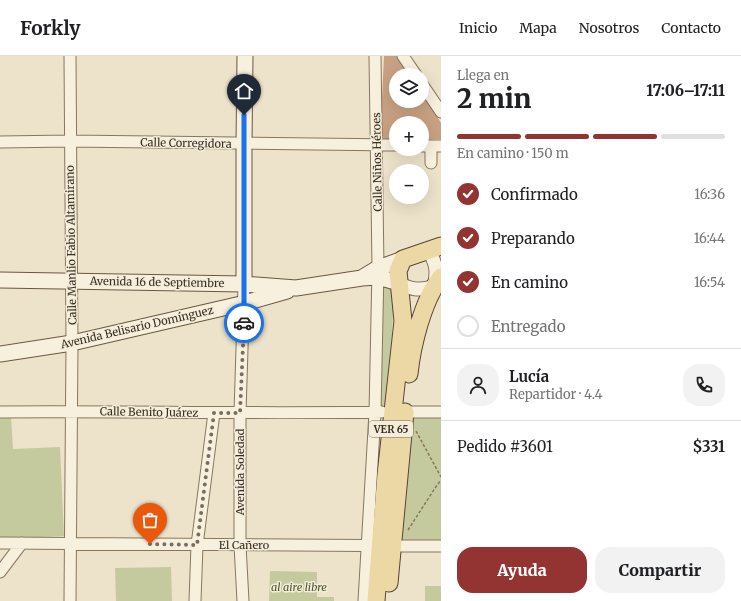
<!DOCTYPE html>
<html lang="es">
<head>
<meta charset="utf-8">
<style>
	body { margin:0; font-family:Merriweather,serif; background:#f2f2f2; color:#202124; height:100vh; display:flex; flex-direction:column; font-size:15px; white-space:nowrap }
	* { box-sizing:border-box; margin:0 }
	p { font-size:13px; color:#757577 }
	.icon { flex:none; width:22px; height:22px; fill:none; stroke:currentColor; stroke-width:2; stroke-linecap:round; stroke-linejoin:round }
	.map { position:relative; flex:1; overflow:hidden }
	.side { display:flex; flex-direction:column; background:#fff; width:300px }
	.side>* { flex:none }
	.fabs { position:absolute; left:389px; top:12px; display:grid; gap:8px }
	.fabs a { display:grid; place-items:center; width:40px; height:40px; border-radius:50%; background:#fff; box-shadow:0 4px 16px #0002; font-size:20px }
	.pin { position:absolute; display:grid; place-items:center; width:34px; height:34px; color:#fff; margin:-41px -17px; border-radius:50% 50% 50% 0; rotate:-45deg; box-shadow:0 0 4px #0007 }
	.pin .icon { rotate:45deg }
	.courier { position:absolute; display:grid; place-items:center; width:40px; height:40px; margin:-20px; border:3px solid #1a73e8; border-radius:50%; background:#fff; color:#222; box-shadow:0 1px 5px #0007 }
	.summary em { font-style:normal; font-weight:800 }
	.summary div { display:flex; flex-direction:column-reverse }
	.summary { display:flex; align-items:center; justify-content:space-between; height:68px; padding:0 16px }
	h1 { font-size:26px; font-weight:800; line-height:30px }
	.bar { display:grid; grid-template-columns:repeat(4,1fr); gap:6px 4px; align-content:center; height:48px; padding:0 16px }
	.bar i { height:5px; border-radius:3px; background:#e0e0e0 }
	.bar .selected { background:#943432 }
	.bar p { grid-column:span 4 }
	.line { display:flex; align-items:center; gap:10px; padding:0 16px; border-top:1px solid #e0e0e0 }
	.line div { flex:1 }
	.round { display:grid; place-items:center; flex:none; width:42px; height:42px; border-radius:16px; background:#f2f2f2 }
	ol { padding:0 16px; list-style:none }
	li { display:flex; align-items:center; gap:12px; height:44px }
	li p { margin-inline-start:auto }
	li .icon { padding:4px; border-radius:50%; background:#943432; color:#fff; stroke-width:4 }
	li:last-child { color:#757577 }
	li i { width:22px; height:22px; border:2px solid #e0e0e0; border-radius:50% }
	.button { display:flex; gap:8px; margin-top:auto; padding:8px 16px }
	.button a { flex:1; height:46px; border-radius:16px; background:#943432; color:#fff; font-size:16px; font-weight:800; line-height:46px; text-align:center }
	.button a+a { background:#f2f2f2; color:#202124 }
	header { display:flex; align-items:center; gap:24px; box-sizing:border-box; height:56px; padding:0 20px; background:#fff; border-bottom:1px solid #e0e0e0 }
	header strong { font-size:19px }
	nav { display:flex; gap:22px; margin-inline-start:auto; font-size:14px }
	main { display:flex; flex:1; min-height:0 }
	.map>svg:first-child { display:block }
	.green { fill:#c4ca9e }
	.building { fill:#c8a182 }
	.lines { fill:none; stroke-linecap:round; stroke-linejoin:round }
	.minor-casing { stroke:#88765f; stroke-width:13 }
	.tertiary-casing { stroke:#88765f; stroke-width:15 }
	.secondary-casing { stroke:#6a5742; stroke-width:17 }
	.primary-casing { stroke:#574433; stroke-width:19 }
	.path { stroke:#88765f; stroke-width:1.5; stroke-dasharray:3 2; stroke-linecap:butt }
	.minor { stroke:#f7f0dd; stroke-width:11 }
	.tertiary { stroke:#f7f0dd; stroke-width:13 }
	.secondary { stroke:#f7f0dd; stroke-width:15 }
	.primary { stroke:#ecd8a5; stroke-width:17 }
	.done { stroke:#796d5d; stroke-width:4; stroke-dasharray:0 7.2 }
	.route { stroke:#1a73e8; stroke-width:5 }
	.labels { text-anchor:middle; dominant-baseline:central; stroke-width:3; stroke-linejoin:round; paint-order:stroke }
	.shield { fill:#f4edd9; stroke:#726759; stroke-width:1 }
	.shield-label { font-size:10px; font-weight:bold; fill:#3a2e22 }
	.street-label { font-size:11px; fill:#3a2e22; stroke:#f4edd9 }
	.park-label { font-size:11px; font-style:italic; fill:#495529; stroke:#f4edd9 }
</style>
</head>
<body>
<header>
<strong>Forkly</strong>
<nav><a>Inicio</a><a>Mapa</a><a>Nosotros</a><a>Contacto</a></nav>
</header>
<main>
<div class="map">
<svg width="441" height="545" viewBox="0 0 441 545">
	<rect width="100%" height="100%" fill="#ede3ca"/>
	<path class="green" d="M381,228L394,231L389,355H376Z
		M441,358V489H398L408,359Z
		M11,361L13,393L60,391L64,480L0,483V362Z
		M171,511L172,545H116L115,512Z
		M270,515L317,516V541H334V545H269Z
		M425,530H441V545H425Z"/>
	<path class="building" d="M384,0H401L412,19H396V45H422V36L441,67V83L422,84V67H396V85L380,86Z"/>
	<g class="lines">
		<g class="minor-casing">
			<path id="minor" d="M70,0L72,287L70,545
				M403,0L416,19
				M422,28L441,56
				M0,86L70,85L396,89
				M422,90H441
				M431,90V107
				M0,356C127,355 255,358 382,356
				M400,356H441
				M0,487L441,490
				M0,516L22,487
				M195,545L197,489L214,357
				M243,545L240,489V357L244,228
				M364,545L375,356L378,212L375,0"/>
		</g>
		<g class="tertiary-casing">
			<path id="tertiary" d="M399,227C411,234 421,235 434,230C438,216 436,206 428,194"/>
		</g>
		<g class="secondary-casing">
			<path id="secondary" d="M363,221L378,212L403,203
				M0,224L244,228L296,232L362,222L378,221L399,227
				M244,228V88L245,0
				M0,298L72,287L245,247L287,235"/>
		</g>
		<g class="primary-casing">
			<path id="primary" d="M409,318C412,289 423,244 441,221
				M389,527L405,356
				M376,545L386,419L403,265L398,215L403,203L441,190"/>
		</g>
		<path class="path" d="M416,375L441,421
			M408,474L435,432L441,424"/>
		<use href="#minor" class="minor"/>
		<use href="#tertiary" class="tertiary"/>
		<use href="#secondary" class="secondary"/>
		<use href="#primary" class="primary"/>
	</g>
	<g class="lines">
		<path class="done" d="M150,488L197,489L214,357H240L244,267"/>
		<path class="route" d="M244,267V59"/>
	</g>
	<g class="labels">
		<rect class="shield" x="369" y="365" width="44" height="16" rx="3"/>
		<g class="shield-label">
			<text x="391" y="373">VER 65</text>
		</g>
		<g class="street-label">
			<text transform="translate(186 87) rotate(1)">Calle Corregidora</text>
			<text transform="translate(377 106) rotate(-91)">Calle Niños Héroes</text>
			<text transform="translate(71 189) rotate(-91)">Calle Manlio Fabio Altamirano</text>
			<text transform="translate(157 226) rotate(1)">Avenida 16 de Septiembre</text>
			<text transform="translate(137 271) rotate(-13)">Avenida Belisario Domínguez</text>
			<text transform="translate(149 356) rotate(1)">Calle Benito Juárez</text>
			<text transform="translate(240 416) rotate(-90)">Avenida Soledad</text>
			<text x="244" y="489">El Cañero</text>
		</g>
		<g class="park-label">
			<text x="299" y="531">al aire libre</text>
		</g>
	</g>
</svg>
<div class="fabs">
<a><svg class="icon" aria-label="layers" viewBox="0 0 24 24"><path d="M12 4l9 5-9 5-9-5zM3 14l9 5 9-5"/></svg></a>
<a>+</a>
<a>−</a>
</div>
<div class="pin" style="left:150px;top:488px;background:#ea580c"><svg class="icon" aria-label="bag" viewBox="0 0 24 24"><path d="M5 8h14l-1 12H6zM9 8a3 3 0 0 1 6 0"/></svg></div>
<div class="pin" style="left:244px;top:59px;background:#1f2937"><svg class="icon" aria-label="home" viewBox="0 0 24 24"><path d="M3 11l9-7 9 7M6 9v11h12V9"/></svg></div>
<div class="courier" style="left:244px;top:267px"><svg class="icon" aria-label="car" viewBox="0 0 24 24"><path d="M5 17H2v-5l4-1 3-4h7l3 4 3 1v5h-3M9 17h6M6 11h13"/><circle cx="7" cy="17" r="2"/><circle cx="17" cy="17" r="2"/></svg></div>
</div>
<section class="side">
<div class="summary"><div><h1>2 min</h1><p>Llega en</p></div><em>17:06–17:11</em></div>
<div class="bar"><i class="selected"></i><i class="selected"></i><i class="selected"></i><i></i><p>En camino · 150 m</p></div>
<ol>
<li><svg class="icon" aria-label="check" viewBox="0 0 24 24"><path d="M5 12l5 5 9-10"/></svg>Confirmado<p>16:36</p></li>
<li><svg class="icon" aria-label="check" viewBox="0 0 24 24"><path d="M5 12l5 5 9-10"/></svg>Preparando<p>16:44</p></li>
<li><svg class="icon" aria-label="check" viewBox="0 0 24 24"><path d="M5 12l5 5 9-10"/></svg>En camino<p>16:54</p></li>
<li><i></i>Entregado</li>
</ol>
<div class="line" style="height:72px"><a class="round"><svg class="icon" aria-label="person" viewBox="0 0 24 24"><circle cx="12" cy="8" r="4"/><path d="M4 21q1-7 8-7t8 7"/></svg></a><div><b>Lucía</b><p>Repartidor · 4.4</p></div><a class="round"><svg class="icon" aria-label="phone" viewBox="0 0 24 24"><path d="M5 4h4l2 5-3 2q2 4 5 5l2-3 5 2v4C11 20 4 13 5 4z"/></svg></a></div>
<div class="line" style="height:52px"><div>Pedido #3601</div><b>$331</b></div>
<div class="button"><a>Ayuda</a><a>Compartir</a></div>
</section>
</main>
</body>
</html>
